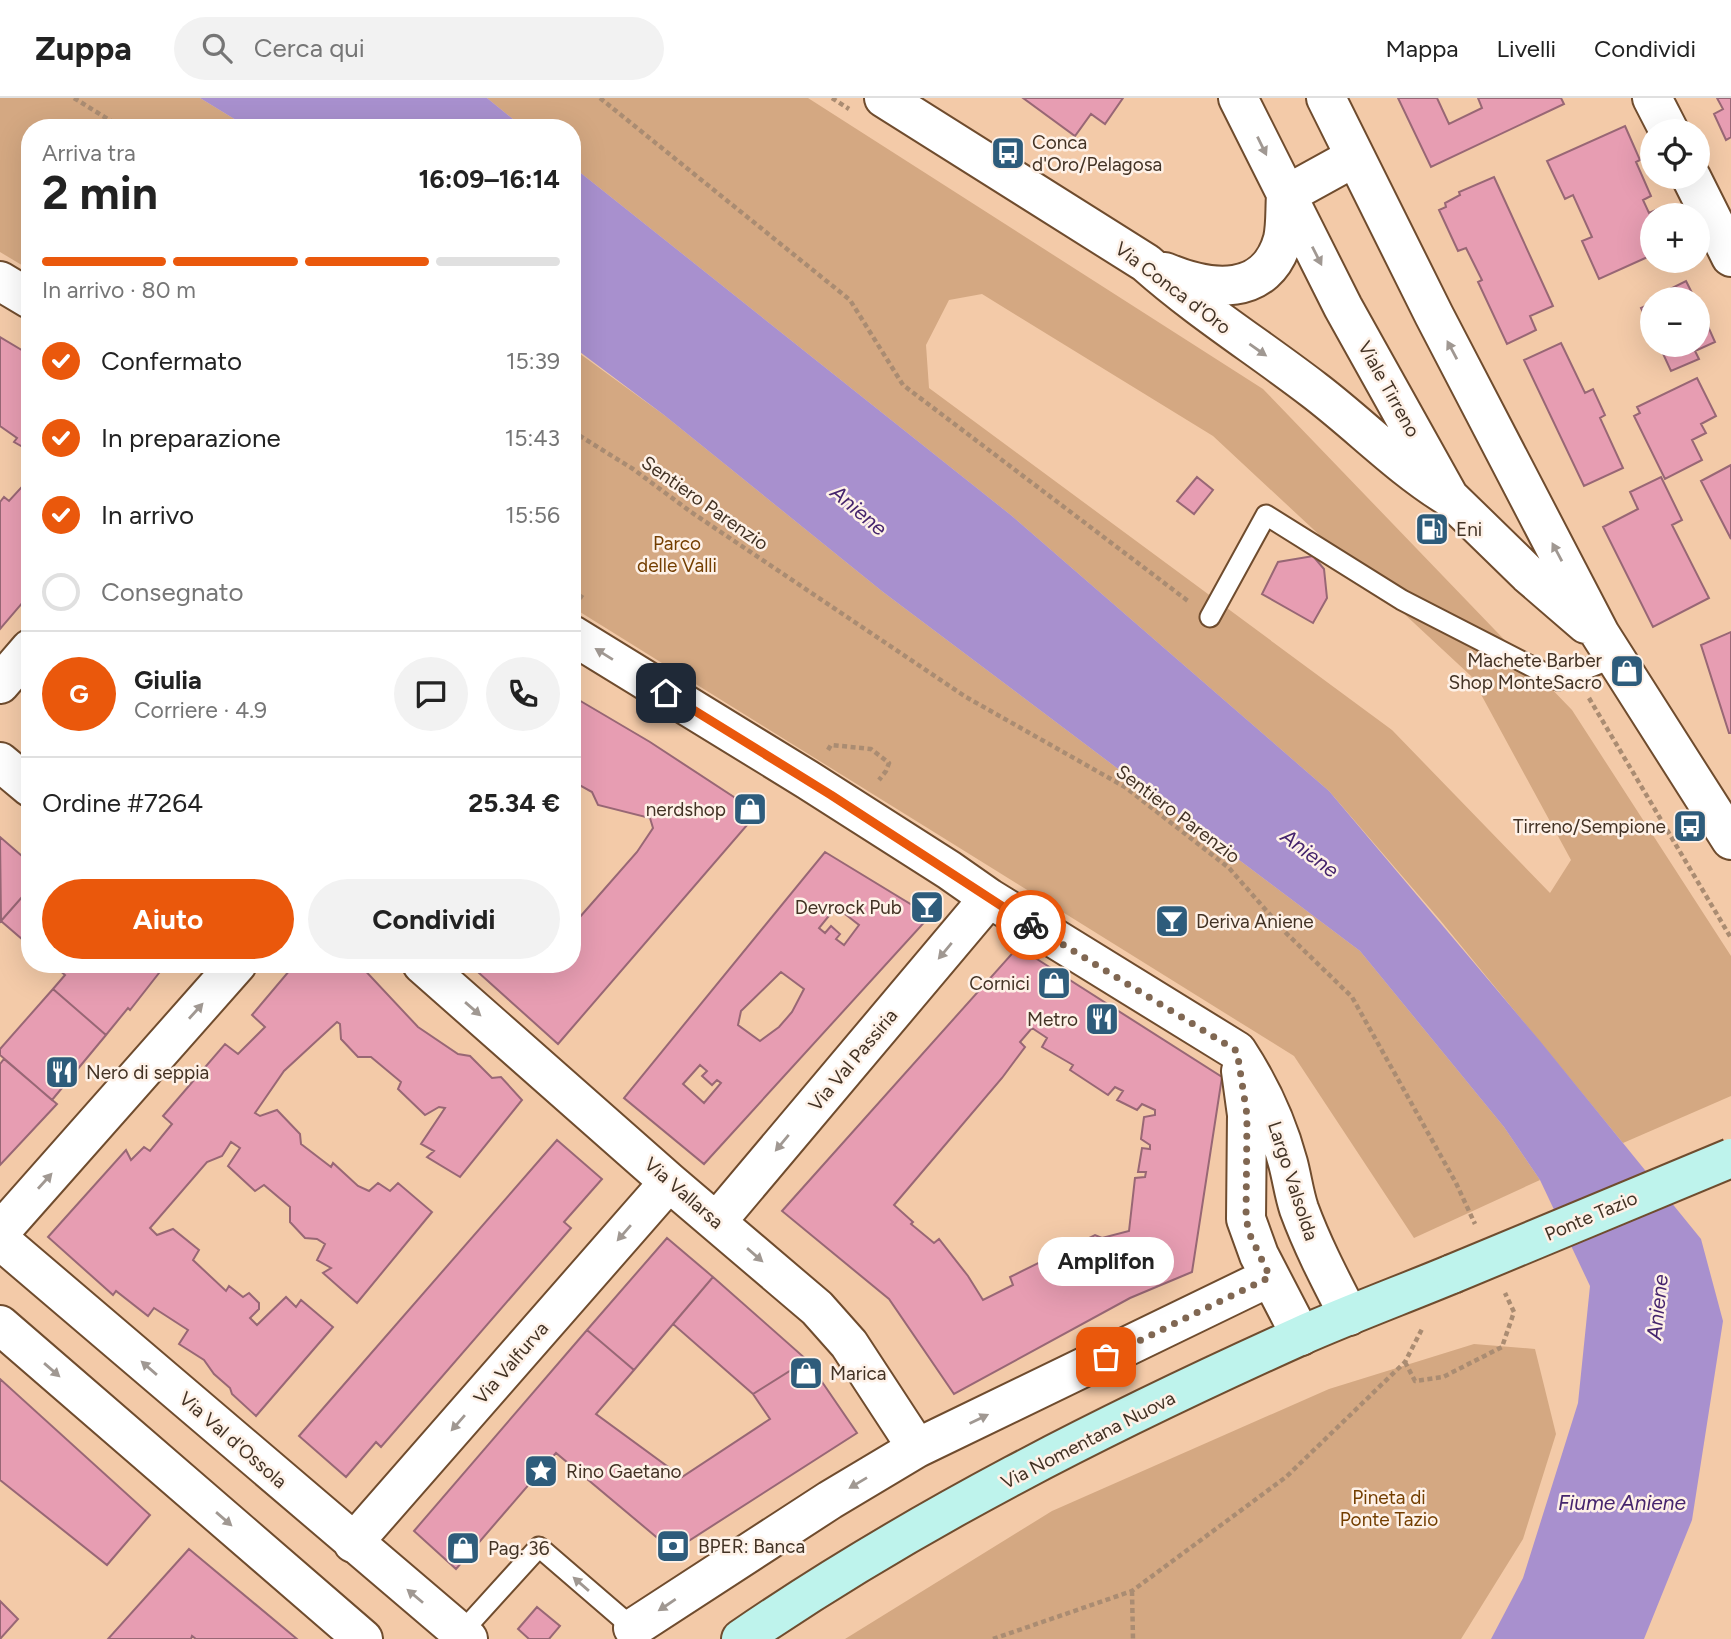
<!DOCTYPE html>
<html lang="it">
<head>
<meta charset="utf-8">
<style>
	body { margin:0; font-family:Figtree,sans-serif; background:#f2f2f2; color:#222; height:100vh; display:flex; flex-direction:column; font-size:26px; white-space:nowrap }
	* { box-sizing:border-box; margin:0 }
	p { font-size:23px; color:#767676 }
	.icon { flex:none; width:38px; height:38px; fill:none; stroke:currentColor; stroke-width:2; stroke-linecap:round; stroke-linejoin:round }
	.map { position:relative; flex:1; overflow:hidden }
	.side { position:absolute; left:21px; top:21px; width:560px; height:854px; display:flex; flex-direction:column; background:#fff; border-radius:28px; box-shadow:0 7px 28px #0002 }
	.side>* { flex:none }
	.tools { position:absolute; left:1640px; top:21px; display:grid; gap:14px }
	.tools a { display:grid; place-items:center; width:70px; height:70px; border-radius:50%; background:#fff; box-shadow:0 7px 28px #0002; font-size:35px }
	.pin { position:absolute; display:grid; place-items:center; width:60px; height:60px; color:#fff; margin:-30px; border-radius:14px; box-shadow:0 4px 10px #0006 }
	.courier { position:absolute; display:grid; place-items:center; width:70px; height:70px; margin:-35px; border:5px solid #ea580c; border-radius:50%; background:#fff; color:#222; box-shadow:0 2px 9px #0007 }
	.bubble { position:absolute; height:49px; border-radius:24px; background:#fff; box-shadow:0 7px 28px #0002; font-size:23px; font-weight:700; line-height:49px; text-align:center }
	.head em { font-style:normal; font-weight:700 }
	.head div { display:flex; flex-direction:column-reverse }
	.head { display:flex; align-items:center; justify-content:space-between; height:119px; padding:0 21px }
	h1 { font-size:46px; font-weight:700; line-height:52px }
	.bar { display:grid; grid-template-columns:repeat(4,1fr); gap:10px 7px; align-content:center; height:84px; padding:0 21px }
	.bar i { height:9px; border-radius:5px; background:#e0e0e0 }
	.bar .active { background:#ea580c }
	.bar p { grid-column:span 4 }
	.line { display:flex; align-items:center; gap:18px; padding:0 21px; border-top:2px solid #e0e0e0 }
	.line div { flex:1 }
	.round { display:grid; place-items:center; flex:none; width:74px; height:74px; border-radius:37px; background:#f2f2f2 }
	ol { padding:0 21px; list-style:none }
	li { display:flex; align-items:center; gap:21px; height:77px }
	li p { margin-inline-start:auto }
	li .icon { padding:7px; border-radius:50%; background:#ea580c; color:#fff; stroke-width:4 }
	li:last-child { color:#767676 }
	li i { width:38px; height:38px; border:4px solid #e0e0e0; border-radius:50% }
	.button { display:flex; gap:14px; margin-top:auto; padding:14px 21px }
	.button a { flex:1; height:80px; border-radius:42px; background:#ea580c; color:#fff; font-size:28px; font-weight:700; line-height:80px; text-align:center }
	.button a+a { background:#f2f2f2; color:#222 }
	header { display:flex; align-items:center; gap:42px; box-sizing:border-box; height:98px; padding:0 35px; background:#fff; border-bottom:2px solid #e0e0e0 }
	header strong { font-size:33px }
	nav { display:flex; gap:38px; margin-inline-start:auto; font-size:24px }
	.search { width:490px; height:63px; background:#f2f2f2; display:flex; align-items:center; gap:18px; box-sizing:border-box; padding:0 24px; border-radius:38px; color:#767676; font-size:26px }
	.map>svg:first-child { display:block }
	.green { fill:#d4a882; fill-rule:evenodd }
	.water { fill:#a890ce }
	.building { fill:#e79db2; stroke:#986775; stroke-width:2; fill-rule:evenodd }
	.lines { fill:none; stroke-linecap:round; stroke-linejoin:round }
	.service-casing { stroke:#6f4c2e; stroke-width:23 }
	.minor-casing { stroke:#6f4c2e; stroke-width:42 }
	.tertiary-casing { stroke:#6f4c2e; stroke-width:42 }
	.secondary-casing { stroke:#6f4c2e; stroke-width:42 }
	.path { stroke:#aa8c72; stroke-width:4.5; stroke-dasharray:5 3.5; stroke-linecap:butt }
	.service { stroke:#fff; stroke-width:19 }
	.minor { stroke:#fff; stroke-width:38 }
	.tertiary { stroke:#fff; stroke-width:38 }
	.secondary { stroke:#bef3ec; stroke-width:38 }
	.secondary-bridge-casing { stroke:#6f4c2e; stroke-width:42; stroke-linecap:butt }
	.secondary-bridge { stroke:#bef3ec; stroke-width:38 }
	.oneway { fill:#a09892 }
	.done { stroke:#806752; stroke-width:7; stroke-dasharray:0 12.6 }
	.route { stroke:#ea580c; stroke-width:9 }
	.labels { text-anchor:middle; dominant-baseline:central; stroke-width:5; stroke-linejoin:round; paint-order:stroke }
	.poi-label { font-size:19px; fill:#423224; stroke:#fef1e7; text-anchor:start }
	.street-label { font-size:19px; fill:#423224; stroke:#fef1e7 }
	.park-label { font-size:19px; fill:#733e00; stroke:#fef1e7 }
	.water-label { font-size:21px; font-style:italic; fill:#45246d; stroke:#fef1e7 }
</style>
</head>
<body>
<header>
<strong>Zuppa</strong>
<div class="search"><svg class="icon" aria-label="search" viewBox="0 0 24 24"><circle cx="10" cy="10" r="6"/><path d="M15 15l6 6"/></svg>Cerca qui</div>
<nav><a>Mappa</a><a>Livelli</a><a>Condividi</a></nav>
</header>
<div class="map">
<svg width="1731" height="1541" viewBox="0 0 1731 1541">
	<rect width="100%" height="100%" fill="#f3caa8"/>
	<path class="green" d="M0,0H200L249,30H30V172L0,154Z
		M487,0H808L1263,291L1572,612L1731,858V998L1623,1045L1440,822L1329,693L1012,418L572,68V30H524ZM982,196L1213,338L1471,578L1571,762L1550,795L1392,632L929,290L926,247L949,202Z
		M572,250L664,317L883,494L1360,853L1504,1029L1540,1082L1414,1140L1294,958L572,509Z
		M1474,1246L1535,1251L1556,1336L1523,1441L1461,1541H845L1052,1413L1329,1291Z"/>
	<path class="water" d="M200,0H487L524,30H249Z
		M572,68L1012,418L1329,693L1540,943L1701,1141L1723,1223L1692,1422L1644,1541H1491L1523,1480L1578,1305L1590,1188L1540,1082L1504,1029L1360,853L883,494L664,317L572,248Z"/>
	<path class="building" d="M1023,0H1123L1105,26L1091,16L1075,38Z
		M1398,0H1437L1449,26L1482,10L1478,0H1561L1564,6L1431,69Z
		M1717,0H1731V39L1726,42L1714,16L1723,11Z
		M1625,28L1640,62L1636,64L1651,98L1643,102L1649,115L1658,111L1661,117H1652V157L1599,181L1582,143L1592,139L1573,97L1565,101L1547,63Z
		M1494,79L1553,208L1530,218L1536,232L1507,246L1478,184L1482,182L1466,150L1458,153L1439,112L1446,109L1445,105L1460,97L1459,94Z
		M1686,183L1695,201H1660L1662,200L1660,196Z
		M1652,205V233L1641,210Z
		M1698,206L1715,244L1695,253L1699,261L1671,273L1659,247H1698Z
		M0,239L30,257V353L14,344L17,340L0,328Z
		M1561,245L1585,295L1593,291L1605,317L1600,320L1623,370L1584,388L1524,262Z
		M1697,280L1716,318L1701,326L1706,335L1692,342L1702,362L1665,381L1634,318L1640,315L1637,309Z
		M1731,367V441L1701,383Z
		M1197,379L1213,392L1194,416L1177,403Z
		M1661,379L1682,422L1672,427L1709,500L1653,529L1603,429L1638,411L1630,394Z
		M30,380V496L0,531V404L4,399L9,403Z
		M1313,458L1324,471L1327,500L1313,525L1262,496L1278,464Z
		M1731,534V635H1729L1701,547Z
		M572,598L650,644L743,705L754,719L558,946L469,866H572V828L637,754L653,730L650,720L598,707L592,694L572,683Z
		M0,739L30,765V790L1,823Z
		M825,754L930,818L704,1066L624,1000ZM836,809L859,827L844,847L836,841L840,836L831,828L825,835L819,830ZM781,874L804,891L792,914L779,929L760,943L738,927L741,913ZM700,967L707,973L702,978L712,987L717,982L721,985L704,1005L683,986Z
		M30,790V848L1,823Z
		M1018,849L1222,979L1192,1174L1130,1200L954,1296L889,1201L782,1113ZM1032,930L1047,940L1042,949L1073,967L1070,972L1108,997L1115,989L1123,993L1117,1002L1137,1012L1142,1006L1155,1012V1017L1144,1019L1141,1041L1150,1047V1051L1142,1050L1138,1074H1146L1145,1079L1135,1080L1129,1133L1102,1140L1095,1137L1010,1179L1013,1187L983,1202L968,1178L939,1141L934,1145L911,1126L913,1124L894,1107L1002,980L1025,949L1020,944Z
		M52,866H166L130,912L128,910L106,937L53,891L65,877Z
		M295,866H359L418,929L458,956L470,958L492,980L501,979L522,1002L460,1079L427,1059L434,1053L421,1046L445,1010L439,1009L425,1017L398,991L401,984L371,959H358L341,941L340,926L337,924L284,973L255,1015L260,1018L277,1012L300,1036L301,1046L331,1069L333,1065L358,1088L369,1093L378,1085L390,1093L398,1085L432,1114L357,1205L323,1175L331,1170L317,1162L325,1146L317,1141L305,1140L290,1124V1109L264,1087L255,1093L228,1068L240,1050L231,1044L222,1058L207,1064L150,1130L157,1137L173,1131L199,1152L193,1162L226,1193L229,1188L243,1199L249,1195L259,1205V1211L250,1220L257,1227L286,1199L296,1209L301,1202L333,1229L256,1318L232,1296L230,1290L214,1276L204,1262L179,1246L188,1232L154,1210L148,1218L116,1193L113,1197L48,1139L126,1052L131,1062L144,1049L150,1053L172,1026L163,1018L225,946L238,956L265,929L252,917Z
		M53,891L106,937L52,1002L0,957V951Z
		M4,961L57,1006L0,1067V966Z
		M557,1042L602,1081L564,1124L571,1130L381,1349L376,1344L346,1379L299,1338Z
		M667,1140L713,1179L634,1272L587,1232Z
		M713,1179L807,1262L753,1296L673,1226Z
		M587,1232L634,1272L596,1316L682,1379L770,1321L753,1296L807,1262L857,1335L673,1453L556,1355L456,1471L414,1433Z
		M0,1281L150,1417L107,1467L0,1382Z
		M189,1451L297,1541H196L192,1538L191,1541H108Z
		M0,1503L18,1521L0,1541Z
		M537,1509L560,1528L549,1541H529L518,1531Z"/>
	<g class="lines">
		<g class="service-casing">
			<path id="service" d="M1210,519L1266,417L1402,502L1558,582L1616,559
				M461,1535L539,1449L633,1530"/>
		</g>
		<g class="minor-casing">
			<path id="minor" d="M1652,0L1669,33
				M1691,79L1731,159
				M0,183L30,201
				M572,537L808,682L949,772L989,800L1237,953C1260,988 1277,1024 1288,1065C1292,1080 1294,1096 1299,1111C1313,1149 1331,1183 1349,1218
				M0,586L30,551
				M0,664L30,689
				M422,866L669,1084L817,1210L849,1246L917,1350
				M1241,973L1247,1017L1246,1121L1259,1157L1301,1238
				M717,1123L989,800
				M0,1134L237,866
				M0,1142L468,1541
				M0,1227L363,1541
				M353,1445L669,1084
				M633,1530L830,1402L917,1350L1270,1179"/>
		</g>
		<g class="tertiary-casing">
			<path id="tertiary" d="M884,0L1146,165C1199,212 1258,249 1314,292C1360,327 1400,369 1449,399
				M1238,0L1343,209L1449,399L1528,476L1586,526
				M1326,0L1434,217L1600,536L1731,742
				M1286,97L1355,59
				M1165,174C1210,193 1267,200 1283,141C1286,127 1285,111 1286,97"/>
		</g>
		<g class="secondary-casing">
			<path id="secondary" d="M741,1541C916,1421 1107,1325 1300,1238C1350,1216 1401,1197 1452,1176"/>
		</g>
		<path class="path" d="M74,0L122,30
			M600,0L850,202L903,287L1188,503
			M832,0L849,11
			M572,333L633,371L691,414L966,599L1125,689L1229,770L1286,835L1352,899L1456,1085L1475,1126
			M572,492L583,500
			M1589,600L1731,840
			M828,652L831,647L871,651L889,665L886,673L879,682
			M1405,1264L1415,1283L1443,1279L1502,1249L1514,1214L1505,1195
			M1132,1493L1133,1541
			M993,1541L1132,1493L1286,1379L1405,1264L1423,1229"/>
		<use href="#service" class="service"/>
		<use href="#minor" class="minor"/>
		<use href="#tertiary" class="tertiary"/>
		<use href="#secondary" class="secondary"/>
		<g class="secondary-bridge-casing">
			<path id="secondary-bridge" d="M1452,1176L1731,1060"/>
		</g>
		<use href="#secondary-bridge" class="secondary-bridge"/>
	</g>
	<defs><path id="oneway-solid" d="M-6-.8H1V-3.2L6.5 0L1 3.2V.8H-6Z" transform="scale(1.75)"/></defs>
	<g class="oneway">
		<use href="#oneway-solid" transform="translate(1262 48) rotate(64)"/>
		<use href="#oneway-solid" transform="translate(1317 158) rotate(63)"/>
		<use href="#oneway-solid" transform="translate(1258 252) rotate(35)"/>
		<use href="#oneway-solid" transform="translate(1452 252) rotate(-118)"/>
		<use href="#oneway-solid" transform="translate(1557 454) rotate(-118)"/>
		<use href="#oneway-solid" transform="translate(604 556) rotate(-148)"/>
		<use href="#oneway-solid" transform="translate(945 853) rotate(130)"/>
		<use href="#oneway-solid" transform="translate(473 911) rotate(41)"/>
		<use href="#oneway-solid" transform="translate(196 913) rotate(-48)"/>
		<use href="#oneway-solid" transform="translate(782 1045) rotate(130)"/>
		<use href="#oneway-solid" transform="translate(45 1083) rotate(-48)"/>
		<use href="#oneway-solid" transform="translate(624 1135) rotate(131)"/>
		<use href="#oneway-solid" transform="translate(755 1157) rotate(41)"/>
		<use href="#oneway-solid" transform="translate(149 1270) rotate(-139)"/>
		<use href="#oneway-solid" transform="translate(52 1272) rotate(41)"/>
		<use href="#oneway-solid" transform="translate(979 1321) rotate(-26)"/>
		<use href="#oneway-solid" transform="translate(458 1325) rotate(131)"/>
		<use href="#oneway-solid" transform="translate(858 1385) rotate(149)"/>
		<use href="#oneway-solid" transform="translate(224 1421) rotate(41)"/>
		<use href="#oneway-solid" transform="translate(581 1486) rotate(-139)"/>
		<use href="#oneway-solid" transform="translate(415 1498) rotate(-140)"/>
		<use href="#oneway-solid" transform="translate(667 1507) rotate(146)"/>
	</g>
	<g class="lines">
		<path class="done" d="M1031,827L1237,953L1247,1017L1246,1121L1250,1137L1270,1179L1106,1259"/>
		<path class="route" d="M666,595L831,697L1031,827"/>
	</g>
	<defs>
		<g id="bus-square" transform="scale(1.75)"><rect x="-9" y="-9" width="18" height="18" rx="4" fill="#2e5c7b" stroke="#fef1e7"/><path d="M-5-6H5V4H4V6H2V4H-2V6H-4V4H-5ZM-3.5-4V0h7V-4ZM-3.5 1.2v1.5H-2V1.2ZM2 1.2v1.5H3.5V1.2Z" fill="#fff"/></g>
		<g id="fuel-square" transform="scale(1.75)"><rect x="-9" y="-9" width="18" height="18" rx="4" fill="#2e5c7b" stroke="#fef1e7"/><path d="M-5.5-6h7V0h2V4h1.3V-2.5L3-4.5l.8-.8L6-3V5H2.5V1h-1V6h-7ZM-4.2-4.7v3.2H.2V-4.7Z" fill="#fff"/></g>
		<g id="shop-square" transform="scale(1.75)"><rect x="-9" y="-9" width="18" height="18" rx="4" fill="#2e5c7b" stroke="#fef1e7"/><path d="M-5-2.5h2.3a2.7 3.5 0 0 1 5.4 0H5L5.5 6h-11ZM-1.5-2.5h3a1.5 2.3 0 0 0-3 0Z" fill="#fff"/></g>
		<g id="bar-square" transform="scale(1.75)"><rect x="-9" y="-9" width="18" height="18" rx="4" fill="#2e5c7b" stroke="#fef1e7"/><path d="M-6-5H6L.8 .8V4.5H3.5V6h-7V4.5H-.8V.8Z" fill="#fff"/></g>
		<g id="restaurant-square" transform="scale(1.75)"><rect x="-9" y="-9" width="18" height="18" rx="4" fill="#2e5c7b" stroke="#fef1e7"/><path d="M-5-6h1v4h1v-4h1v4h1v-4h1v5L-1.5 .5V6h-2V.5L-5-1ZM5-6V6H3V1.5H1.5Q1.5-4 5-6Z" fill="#fff"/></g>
		<g id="sight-square" transform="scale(1.75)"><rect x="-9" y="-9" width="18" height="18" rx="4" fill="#2e5c7b" stroke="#fef1e7"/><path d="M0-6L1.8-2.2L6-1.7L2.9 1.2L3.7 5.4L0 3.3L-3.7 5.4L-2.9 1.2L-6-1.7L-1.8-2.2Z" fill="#fff"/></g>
		<g id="bank-square" transform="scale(1.75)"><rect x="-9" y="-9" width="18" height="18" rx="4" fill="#2e5c7b" stroke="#fef1e7"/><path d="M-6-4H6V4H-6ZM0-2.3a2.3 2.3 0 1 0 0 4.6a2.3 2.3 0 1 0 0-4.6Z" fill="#fff"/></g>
	</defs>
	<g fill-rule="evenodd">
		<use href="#bus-square" x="1008" y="55"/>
		<use href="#fuel-square" x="1432" y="431"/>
		<use href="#shop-square" x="1627" y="573"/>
		<use href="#shop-square" x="750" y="711"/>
		<use href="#bus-square" x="1690" y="728"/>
		<use href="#bar-square" x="927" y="809"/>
		<use href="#bar-square" x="1172" y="823"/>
		<use href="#shop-square" x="1054" y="885"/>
		<use href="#restaurant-square" x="1102" y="921"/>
		<use href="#restaurant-square" x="62" y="974"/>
		<use href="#shop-square" x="806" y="1275"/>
		<use href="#sight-square" x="541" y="1373"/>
		<use href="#bank-square" x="673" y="1448"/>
		<use href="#shop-square" x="463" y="1450"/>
	</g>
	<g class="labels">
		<g class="poi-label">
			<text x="1032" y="44">Conca<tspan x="1032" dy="22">d'Oro/Pelagosa</tspan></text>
			<text x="1456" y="431">Eni</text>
			<text x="1602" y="562" text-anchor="end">Machete Barber<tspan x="1602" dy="22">Shop MonteSacro</tspan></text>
			<text x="726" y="711" text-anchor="end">nerdshop</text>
			<text x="1666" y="728" text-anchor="end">Tirreno/Sempione</text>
			<text x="902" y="809" text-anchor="end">Devrock Pub</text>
			<text x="1196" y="823">Deriva Aniene</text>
			<text x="1030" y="885" text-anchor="end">Cornici</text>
			<text x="1078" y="921" text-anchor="end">Metro</text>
			<text x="86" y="974">Nero di seppia</text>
			<text x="830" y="1275">Marica</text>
			<text x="566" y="1373">Rino Gaetano</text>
			<text x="698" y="1448">BPER: Banca</text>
			<text x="488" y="1450">Pag. 36</text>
		</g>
		<g class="street-label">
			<text transform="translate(1173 190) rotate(37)">Via Conca d'Oro</text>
			<text transform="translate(1389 291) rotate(61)">Viale Tirreno</text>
			<text transform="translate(705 405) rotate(35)">Sentiero Parenzio</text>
			<text transform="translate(1178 716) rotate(37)">Sentiero Parenzio</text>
			<text transform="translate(853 962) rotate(-50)">Via Val Passiria</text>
			<text transform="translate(1293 1083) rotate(72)">Largo Valsolda</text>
			<text transform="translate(684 1095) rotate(41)">Via Vallarsa</text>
			<text transform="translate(1591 1118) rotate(-23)">Ponte Tazio</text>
			<text transform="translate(511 1265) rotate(-49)">Via Valfurva</text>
			<text transform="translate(233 1342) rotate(41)">Via Val d'Ossola</text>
			<text transform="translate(1088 1342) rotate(-27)">Via Nomentana Nuova</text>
		</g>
		<g class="park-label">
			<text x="677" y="445">Parco<tspan x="677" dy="22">delle Valli</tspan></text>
			<text x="1389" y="1399">Pineta di<tspan x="1389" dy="22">Ponte Tazio</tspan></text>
		</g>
		<g class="water-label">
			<text transform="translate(859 412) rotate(40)">Aniene</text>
			<text transform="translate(1310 755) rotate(37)">Aniene</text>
			<text transform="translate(1657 1209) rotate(-84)">Aniene</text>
			<text x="1622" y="1404">Fiume Aniene</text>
		</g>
	</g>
</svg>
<div class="tools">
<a><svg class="icon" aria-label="locate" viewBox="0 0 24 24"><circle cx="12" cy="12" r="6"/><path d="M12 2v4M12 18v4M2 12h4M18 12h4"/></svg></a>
<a>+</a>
<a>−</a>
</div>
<div class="pin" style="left:1106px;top:1259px;background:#ea580c"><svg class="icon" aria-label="bag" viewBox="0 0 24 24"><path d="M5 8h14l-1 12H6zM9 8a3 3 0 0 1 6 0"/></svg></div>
<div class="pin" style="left:666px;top:595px;background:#1f2937"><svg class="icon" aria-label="home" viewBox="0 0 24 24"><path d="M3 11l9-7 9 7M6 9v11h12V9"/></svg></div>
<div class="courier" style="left:1031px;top:827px"><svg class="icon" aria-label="bike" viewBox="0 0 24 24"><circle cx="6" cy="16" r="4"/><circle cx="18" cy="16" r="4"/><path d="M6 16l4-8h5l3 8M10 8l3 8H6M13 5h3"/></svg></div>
<div class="bubble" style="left:1038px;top:1139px;width:136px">Amplifon</div>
<section class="side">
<div class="head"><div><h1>2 min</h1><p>Arriva tra</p></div><em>16:09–16:14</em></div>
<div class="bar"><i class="active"></i><i class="active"></i><i class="active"></i><i></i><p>In arrivo · 80 m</p></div>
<ol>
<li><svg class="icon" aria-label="check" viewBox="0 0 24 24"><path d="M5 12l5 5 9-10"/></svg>Confermato<p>15:39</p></li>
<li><svg class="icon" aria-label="check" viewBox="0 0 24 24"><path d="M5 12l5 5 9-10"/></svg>In preparazione<p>15:43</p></li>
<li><svg class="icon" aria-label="check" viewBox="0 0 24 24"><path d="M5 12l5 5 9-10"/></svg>In arrivo<p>15:56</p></li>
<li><i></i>Consegnato</li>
</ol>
<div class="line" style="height:126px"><b class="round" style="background:#ea580c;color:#fff">G</b><div><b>Giulia</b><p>Corriere · 4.9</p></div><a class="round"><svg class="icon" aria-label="chat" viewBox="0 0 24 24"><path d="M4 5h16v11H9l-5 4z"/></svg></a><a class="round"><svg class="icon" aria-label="phone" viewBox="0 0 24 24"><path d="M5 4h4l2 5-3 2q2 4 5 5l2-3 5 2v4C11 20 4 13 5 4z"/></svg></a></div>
<div class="line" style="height:91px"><div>Ordine #7264</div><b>25.34 €</b></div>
<div class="button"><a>Aiuto</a><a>Condividi</a></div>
</section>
</div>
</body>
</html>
